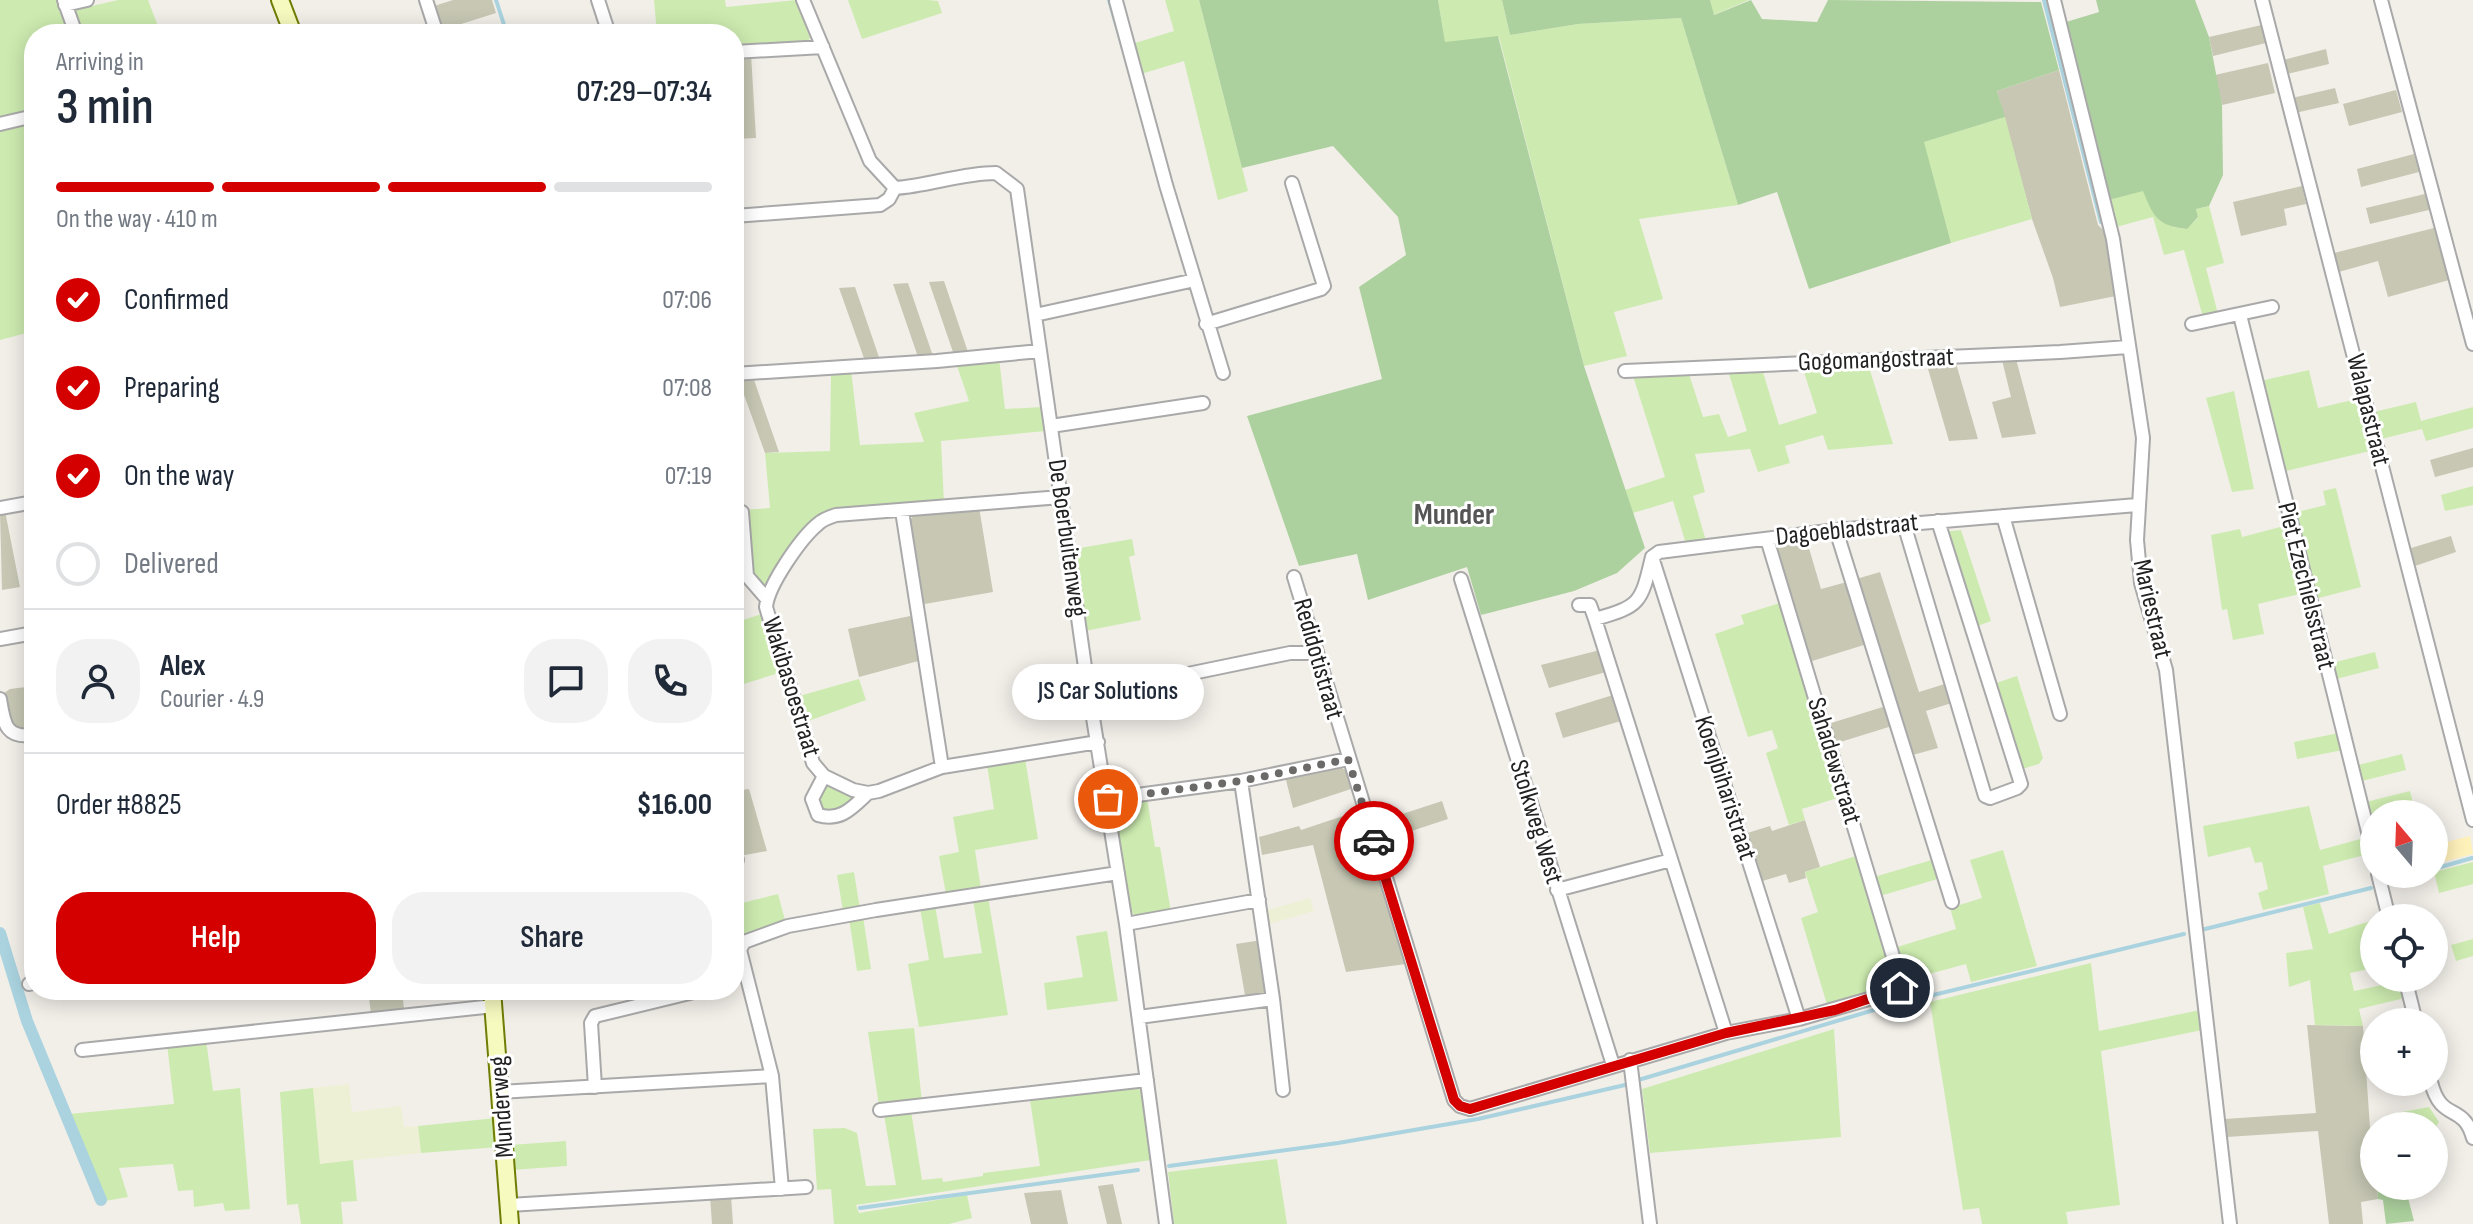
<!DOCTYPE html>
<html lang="en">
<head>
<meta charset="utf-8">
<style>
	body { margin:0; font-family:"Sofia Sans Condensed",sans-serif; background:#f2f2f3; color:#1f2937; height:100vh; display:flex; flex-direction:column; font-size:30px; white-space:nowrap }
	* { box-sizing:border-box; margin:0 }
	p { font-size:26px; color:#747a83 }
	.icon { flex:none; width:44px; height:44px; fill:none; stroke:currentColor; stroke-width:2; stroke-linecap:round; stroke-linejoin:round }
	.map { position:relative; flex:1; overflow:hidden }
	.drawer { position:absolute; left:24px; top:24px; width:720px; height:976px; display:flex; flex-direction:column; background:#fff; border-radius:32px; box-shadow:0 4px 20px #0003 }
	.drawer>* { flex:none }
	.needle { width:52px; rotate:341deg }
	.buttons { position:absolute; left:2360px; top:800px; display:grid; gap:16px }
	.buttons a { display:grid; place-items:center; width:88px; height:88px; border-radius:50%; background:#fff; box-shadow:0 4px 20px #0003; font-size:40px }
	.pin { position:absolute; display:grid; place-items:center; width:68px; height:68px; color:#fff; margin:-34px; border:4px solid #fff; border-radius:50%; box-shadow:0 2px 8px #0007 }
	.courier { position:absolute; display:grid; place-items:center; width:80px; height:80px; margin:-40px; border:6px solid #d40000; border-radius:50%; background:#fff; color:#222; box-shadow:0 2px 10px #0007 }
	.bubble { position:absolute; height:56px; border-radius:28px; background:#fff; box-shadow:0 4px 20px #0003; font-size:26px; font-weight:600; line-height:56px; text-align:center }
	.head em { font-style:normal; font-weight:600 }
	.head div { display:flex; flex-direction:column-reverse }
	.head { display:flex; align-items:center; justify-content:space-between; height:136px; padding:0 32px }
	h1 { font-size:52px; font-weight:600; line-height:60px }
	.bar { display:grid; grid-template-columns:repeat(4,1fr); gap:12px 8px; align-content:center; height:96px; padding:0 32px }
	.bar i { height:10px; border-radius:6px; background:#e0e1e3 }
	.bar .active { background:#d40000 }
	.bar p { grid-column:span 4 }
	.line { display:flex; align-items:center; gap:20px; padding:0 32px; border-top:2px solid #e0e1e3 }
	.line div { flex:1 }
	.round { display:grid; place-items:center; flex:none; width:84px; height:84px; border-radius:32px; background:#f2f2f3 }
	ol { padding:0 32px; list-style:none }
	li { display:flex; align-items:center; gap:24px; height:88px }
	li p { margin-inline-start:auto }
	li .icon { padding:8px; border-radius:50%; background:#d40000; color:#fff; stroke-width:4 }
	li:last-child { color:#747a83 }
	li i { width:44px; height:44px; border:4px solid #e0e1e3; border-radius:50% }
	.button { display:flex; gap:16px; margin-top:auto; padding:16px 32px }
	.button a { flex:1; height:92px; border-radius:32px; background:#d40000; color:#fff; font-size:32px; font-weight:600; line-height:92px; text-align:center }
	.button a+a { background:#f2f2f3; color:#1f2937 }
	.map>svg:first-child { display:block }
	.construction { fill:#c7c7b4 }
	.farmland { fill:#eef0d5 }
	.grass { fill:#cdebb0 }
	.forest { fill:#add19e }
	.sand { fill:#fff1ba }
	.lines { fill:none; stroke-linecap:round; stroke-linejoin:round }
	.stream { stroke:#aad3df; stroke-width:4 }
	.canal { stroke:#aad3df; stroke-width:12 }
	.street-casing { stroke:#a9a9a9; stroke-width:16 }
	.secondary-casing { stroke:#707d05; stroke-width:20 }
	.street { stroke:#fff; stroke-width:12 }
	.secondary { stroke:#f7fabf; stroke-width:16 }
	.done { stroke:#6b6a68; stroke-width:8; stroke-dasharray:0 14.4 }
	.route { stroke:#d40000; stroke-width:10 }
	.labels { text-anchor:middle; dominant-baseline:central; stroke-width:6; stroke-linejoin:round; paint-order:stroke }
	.street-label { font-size:26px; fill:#222; stroke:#fff }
	.quarter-label { font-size:30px; font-weight:bold; fill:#555; stroke:#fff }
</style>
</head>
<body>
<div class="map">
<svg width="2473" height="1224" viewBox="0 0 2473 1224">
	<rect width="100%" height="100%" fill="#f2efe9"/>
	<path class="construction" d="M453,0H492L496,13L439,31L431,7Z
		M2266,24L2270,42L2213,56L2209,37Z
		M2326,49L2329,64L2287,74L2283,60Z
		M751,54L756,138L734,139V55Z
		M2268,63L2275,93L2222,105L2215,75Z
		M2059,70L2098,225L2106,233L2116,296L2060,307L2053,278L2032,219L1997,91Z
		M2335,88L2339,103L2295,113L2292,98Z
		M2396,90L2402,112L2349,126L2343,104Z
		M2414,154L2419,172L2361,187L2357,169Z
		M2302,186L2306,204L2284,209L2287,225L2241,236L2233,202Z
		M2429,193L2433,209L2370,224L2366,208Z
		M2434,228L2449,280L2388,297L2378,261L2335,273L2330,254Z
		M944,281L969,355H954L929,282Z
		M908,283L933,356L918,357L893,284Z
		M855,287L880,360L865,361L839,288Z
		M2016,359L2036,434L2002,438L1992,402L2011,397L2002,360Z
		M1955,360L1978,439L1949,441L1926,362Z
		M753,377L779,452L765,453L738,378Z
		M2473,448V467L2435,477L2430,460Z
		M979,507L993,592L919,605L908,523L914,515Z
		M5,511L20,587L2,590L0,512Z
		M2451,536L2456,552L2415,566L2411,548Z
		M1806,538L1821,589L1847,582L1867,644L1809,662L1774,548L1775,543Z
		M1880,572L1919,692L1948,683L1955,702L1926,711L1938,748L1909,756L1853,580Z
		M915,615L922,660L859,677L848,629Z
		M1600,650L1606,672L1549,688L1541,665Z
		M34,686V731L21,733L8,721L4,693L10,689Z
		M1613,695L1621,721L1563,738L1555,713Z
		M1886,706L1892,726L1834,744L1828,724Z
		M1339,765L1346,771L1351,789L1293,808L1285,776Z
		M749,789L767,851L734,857V791Z
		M1442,801L1448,819L1381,841L1375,823Z
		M1358,811L1406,964L1346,972L1313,845L1262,855L1259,837L1299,826L1301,830Z
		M1805,820L1820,867L1805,872L1806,878L1789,883L1786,874L1759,882L1744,834L1770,826L1772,831Z
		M1262,940L1268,989L1264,996L1246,1001L1236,944Z
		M368,990H402L404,1009L371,1014Z
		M2307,1025L2363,1026L2374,1186H2377L2378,1199L2361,1202L2363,1224H2329L2318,1131L2227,1137L2225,1119L2316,1113Z
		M1113,1184L1122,1224H1107L1098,1186Z
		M1061,1190L1068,1224H1031L1024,1193Z
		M731,1195L733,1224H712L710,1196Z"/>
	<path class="farmland" d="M1310,898L1314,911L1269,924L1267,910Z
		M349,1084L352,1112L401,1106L404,1127L418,1126L421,1153L320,1164L313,1088Z"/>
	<path class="grass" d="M0,0H61L66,12L118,0H148L161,34H34V113L0,120Z
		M654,0H725L726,7L796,0L810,38L805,44L734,48V34H657Z
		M848,0H928L938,1L942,13L862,39Z
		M1165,0H1199L1248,191L1218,200L1184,61L1141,74L1132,44L1174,31Z
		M1438,0H1502L1510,35L1578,24L1681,18L1738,205L1639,219L1663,299L1614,312L1627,356L1584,366L1499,37L1445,43Z
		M1710,0H1749L1713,15Z
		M2005,117L2032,219L1951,243L1923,142Z
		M34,121V331L0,340V129Z
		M2144,190L2173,227L2186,229L2198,218L2196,209L2209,206L2224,263L2206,268L2218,314L2203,317L2184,250L2164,255L2153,217L2116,227L2109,200Z
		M999,358L1005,409L1043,407L1046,431L941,441L944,503L832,510C803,519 782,563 765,587L748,573L740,521L734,523V482L739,510L770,508L765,453L830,451L831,371L851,370L860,445L924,442L914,413L969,401L956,363Z
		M1868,364L1893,444L1828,450L1823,435L1785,446L1790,463L1758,472L1750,449L1695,454L1705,492L1693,496L1706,541L1686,544L1673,501L1633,513L1625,490L1665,477L1633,376L1688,371L1703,417L1719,414L1728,437L1747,431L1728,371L1762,369L1779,425L1817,413L1803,369Z
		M2309,370L2318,408L2361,398L2374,450L2282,472L2260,381Z
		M2234,391L2254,489L2232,492L2206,398Z
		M2416,402L2421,421L2473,407V428L2426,441L2422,429L2381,439L2374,412Z
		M2473,486V505L2445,511L2441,495Z
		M2336,488L2361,587L2315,599L2293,513L2326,505L2323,491Z
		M2284,526L2300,594L2258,604L2264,634L2233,640L2227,609L2222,610L2211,535L2240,529L2242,537Z
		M1961,530L1991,621L1975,627L1944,532Z
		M1132,539L1135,555L1129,557L1141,620L1085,631L1074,549Z
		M1783,602L1844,796L1802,809L1805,820L1789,825L1766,753L1778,748L1772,730L1748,737L1715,634L1744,624L1741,615Z
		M765,613L782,672L734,687V623Z
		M2375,652L2379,668L2336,679L2332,663Z
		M2017,676L2043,758L2039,764L2022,769L1993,684Z
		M859,679L866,700L803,723L796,697Z
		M2339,733L2343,750L2297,759L2294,742Z
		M2402,754L2406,770L2362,781L2358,765Z
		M1025,758L1038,839L975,850L981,889L946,894L939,856L959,852L953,817L994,809L987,765Z
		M828,781L861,796L844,810L822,813L815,799Z
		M2410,791L2414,807L2387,814H2374V817L2371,818L2366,802Z
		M1147,798L1155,847H1160L1171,912L1138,918L1128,909L1115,811L1124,801Z
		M2309,806L2320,850L2364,838L2368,854L2323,866L2329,894L2263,910L2258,893L2268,889L2262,862L2255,863L2250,847L2208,857L2203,826Z
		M2003,850L2037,966L1971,982L1966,964L1907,980L1897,947L1956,929L1950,908L1982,898L1970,860Z
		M1862,854L1902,985L1828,1008L1801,918L1818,912L1805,872Z
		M1935,859L1941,878L1880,896L1874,877Z
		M2473,862V884L2439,893L2434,872Z
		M854,872L860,909L843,911L837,875Z
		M778,894L786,924L748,935L741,970L735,971L734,932L739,930L734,905Z
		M988,897L1008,1015L919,1027L908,964L929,960L920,908L935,905L944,958L982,953L973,900Z
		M2320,903L2329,934L2374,920V968L2350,973L2354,991L2401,981L2405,998L2359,1009L2363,1026L2315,1025L2310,980L2289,987L2286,953L2313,949L2303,907Z
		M863,916L871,969L857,971L849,918Z
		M1107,931L1118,1001L1047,1010L1044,983L1083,977L1076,936Z
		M2473,939V956L2456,961L2451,945Z
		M2091,963L2099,1031L2200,1010L2202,1030L2101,1051L2120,1205L2066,1212L2068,1224H1982L1979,1208L1963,1210L1930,1002Z
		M914,1028L922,1102L879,1106L868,1032Z
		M1834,1029L1841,1137L1650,1153L1642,1089Z
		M206,1040L213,1091L240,1088L250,1209L225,1211L223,1203L194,1207L193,1190L178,1191L173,1164L119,1168L128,1197L105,1201L69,1114L174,1104L167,1044Z
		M1132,1087L1139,1089L1142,1094L1151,1160L856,1205L859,1213L967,1195L972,1218L949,1224H834L831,1189L817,1190L813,1129L845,1128L857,1133L866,1186L896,1185L884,1115L911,1111L922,1180L942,1178L943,1182L983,1176V1173L1040,1166L1030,1100Z
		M313,1088L320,1164L353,1160L357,1201L341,1202L343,1224H301L298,1204L287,1205L280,1092Z
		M2429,1107L2439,1122L2434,1130V1126H2389L2386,1115Z
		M496,1118L499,1147L421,1153L418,1126Z
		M566,1141L567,1166L512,1170L510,1145Z
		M1277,1159L1287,1224H1174L1168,1172Z"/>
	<path class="forest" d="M1199,0H1438L1445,42L1498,36L1584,366L1645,548L1617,573L1574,591L1481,615L1467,567L1368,600L1357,554L1299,566L1247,416L1382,379L1359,287L1406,255L1398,217L1333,146L1242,168Z
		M1502,0H1710L1714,15L1751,0L1762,19L1817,22L1828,0L2041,2L2059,70L1997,91L2005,117L1924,142L1951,243L1809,289L1777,192L1738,205L1681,18L1578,24L1510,35Z
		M2096,0H2195L2209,37L2222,105L2223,175L2209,206L2196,209L2198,217L2187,229C2157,226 2153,216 2143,191L2109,200L2066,22L2099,12Z
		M2377,1186H2405L2414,1221L2386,1224L2383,1200L2378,1199Z"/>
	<path class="sand" d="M2470,836L2473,854L2434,864V845Z"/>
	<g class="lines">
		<path class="stream" d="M496,0L507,34
			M1109,0L1128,66
			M2044,0L2101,222
			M2434,869L2472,858
			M2388,883L2418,874
			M2201,930L2371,888
			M1635,1081L1884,1007L2184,934
			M1169,1166L1338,1143L1478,1119L1625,1085
			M860,1208L1138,1170"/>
		<path class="canal" d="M0,933L27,1021L101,1200"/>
		<g class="street-casing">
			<path id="street" d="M64,0L76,34
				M426,0L437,34
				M598,0L609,34
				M803,0L870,161L895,188C929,186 961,173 996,173L1017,189L1086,674L1126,924L1166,1224
				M2054,0L2113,239L2143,438L2137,540L2141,583L2166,670L2230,1224
				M2262,0L2473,820
				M2381,0L2473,344
				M1116,1L1166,185L1223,373
				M65,5L87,0
				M734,52L823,47
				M0,124L34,116
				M734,216L880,205L889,199L895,188
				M1035,315L1195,280
				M2240,315L2374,856
				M1206,324L1321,289L1324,286L1292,183
				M2192,324L2272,307
				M1625,371L2060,352L2128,347
				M734,374L937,361L1040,351
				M1051,426L1203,403
				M1061,497L836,515C830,517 823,519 818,524C801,538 768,585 766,607L813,763L824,776L853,790L868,793L879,791L942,767L1098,742
				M0,508L34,502
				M902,511L942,767
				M742,512L747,576L767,599
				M2003,516L2060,714
				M1904,524L1985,796L1990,798L2017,788L2021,784L1938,521
				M1836,530L1952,902
				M1652,557L1799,1019
				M1294,577L1454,1100L1460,1106L1470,1109L1726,1033L1799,1019L1897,991L1901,983L1767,539
				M1461,579L1613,1065
				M1579,605H1590L1595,619L1726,1033
				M1595,619C1641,606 1641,603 1652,557L1659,552L1836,530L2137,505
				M0,639L34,633
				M0,699C4,723 5,739 34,735
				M1090,699L1183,675L1290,653H1316
				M824,776L812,799L818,815C841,822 853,807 868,793
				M1241,781L1273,999L1283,1090
				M1108,799L1241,781L1348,759
				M734,860H737
				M2378,874L2389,918
				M1557,890L1671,860
				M1126,924L1259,900
				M2405,978L2416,1022
				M29,984L34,983
				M1139,1017L1273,999
				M82,1050L494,1006
				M1630,1060L1650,1224
				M2431,1082C2441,1123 2463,1102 2473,1138
				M595,1087L591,1023L595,1016L702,990
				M501,1092L772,1076
				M880,1110L1147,1080
				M782,1189L772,1076L740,950L744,942L788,926L876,910L1118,873
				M509,1205L806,1187"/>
		</g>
		<g class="secondary-casing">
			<path id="secondary" d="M280,0L293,34
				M492,990L510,1224"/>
		</g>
		<use href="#street" class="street"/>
		<use href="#secondary" class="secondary"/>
	</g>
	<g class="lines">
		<path class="done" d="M1108,799L1241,781L1348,759L1374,841"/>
		<path class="route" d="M1374,841L1454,1100L1460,1106L1470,1109L1726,1033L1835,1010L1900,988"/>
	</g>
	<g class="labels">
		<g class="street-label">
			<text transform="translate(1876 360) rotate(-2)">Gogomangostraat</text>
			<text transform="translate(2368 410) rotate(76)">Walapastraat</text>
			<text transform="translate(1847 530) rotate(-6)">Dagoebladstraat</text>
			<text transform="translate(1067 538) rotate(82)">De Boerbuitenweg</text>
			<text transform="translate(2306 586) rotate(76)">Piet Ezechielsstraat</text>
			<text transform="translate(2152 609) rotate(77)">Mariestraat</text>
			<text transform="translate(1318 659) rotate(74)">Redidotistraat</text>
			<text transform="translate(791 687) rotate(73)">Wakibasoestraat</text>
			<text transform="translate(1834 761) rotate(73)">Sahadewstraat</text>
			<text transform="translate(1725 788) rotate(72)">Koenjbiharistraat</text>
			<text transform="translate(1536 822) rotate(73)">Stolkweg West</text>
			<text transform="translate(502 1107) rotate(-94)">Munderweg</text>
		</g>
		<g class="quarter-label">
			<text x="1454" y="515">Munder</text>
		</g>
	</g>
</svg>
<div class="buttons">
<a><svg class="needle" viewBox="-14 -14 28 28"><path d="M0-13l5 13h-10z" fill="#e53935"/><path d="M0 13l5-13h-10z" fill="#747a83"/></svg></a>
<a><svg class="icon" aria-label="locate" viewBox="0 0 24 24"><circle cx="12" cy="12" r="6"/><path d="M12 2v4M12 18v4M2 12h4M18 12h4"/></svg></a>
<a>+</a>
<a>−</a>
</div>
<div class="pin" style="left:1108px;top:799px;background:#ea580c"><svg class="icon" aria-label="bag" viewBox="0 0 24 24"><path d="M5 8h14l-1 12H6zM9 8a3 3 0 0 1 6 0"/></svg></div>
<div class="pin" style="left:1900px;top:988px;background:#1f2937"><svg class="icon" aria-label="home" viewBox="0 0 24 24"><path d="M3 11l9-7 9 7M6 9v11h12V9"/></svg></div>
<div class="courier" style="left:1374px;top:841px"><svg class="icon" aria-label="car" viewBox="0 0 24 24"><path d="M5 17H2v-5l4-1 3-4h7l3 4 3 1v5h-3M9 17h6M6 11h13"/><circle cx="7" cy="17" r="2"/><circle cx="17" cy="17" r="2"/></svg></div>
<div class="bubble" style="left:1012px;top:664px;width:192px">JS Car Solutions</div>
<section class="drawer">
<div class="head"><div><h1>3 min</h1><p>Arriving in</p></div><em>07:29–07:34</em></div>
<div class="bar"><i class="active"></i><i class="active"></i><i class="active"></i><i></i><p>On the way · 410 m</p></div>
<ol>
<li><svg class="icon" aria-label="check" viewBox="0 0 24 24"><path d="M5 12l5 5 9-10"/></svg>Confirmed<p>07:06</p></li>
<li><svg class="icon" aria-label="check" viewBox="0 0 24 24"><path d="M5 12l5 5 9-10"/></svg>Preparing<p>07:08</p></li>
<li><svg class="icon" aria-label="check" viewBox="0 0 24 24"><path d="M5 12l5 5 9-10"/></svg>On the way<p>07:19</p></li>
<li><i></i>Delivered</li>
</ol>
<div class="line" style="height:144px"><a class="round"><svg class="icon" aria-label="person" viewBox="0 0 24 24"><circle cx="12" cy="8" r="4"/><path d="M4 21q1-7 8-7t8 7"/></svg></a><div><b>Alex</b><p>Courier · 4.9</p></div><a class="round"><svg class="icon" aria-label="chat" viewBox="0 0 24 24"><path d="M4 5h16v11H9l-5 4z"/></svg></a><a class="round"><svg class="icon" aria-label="phone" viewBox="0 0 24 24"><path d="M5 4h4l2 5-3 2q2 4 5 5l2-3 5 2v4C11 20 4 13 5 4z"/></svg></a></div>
<div class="line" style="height:104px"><div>Order #8825</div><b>$16.00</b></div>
<div class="button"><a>Help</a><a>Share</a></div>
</section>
</div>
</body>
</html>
